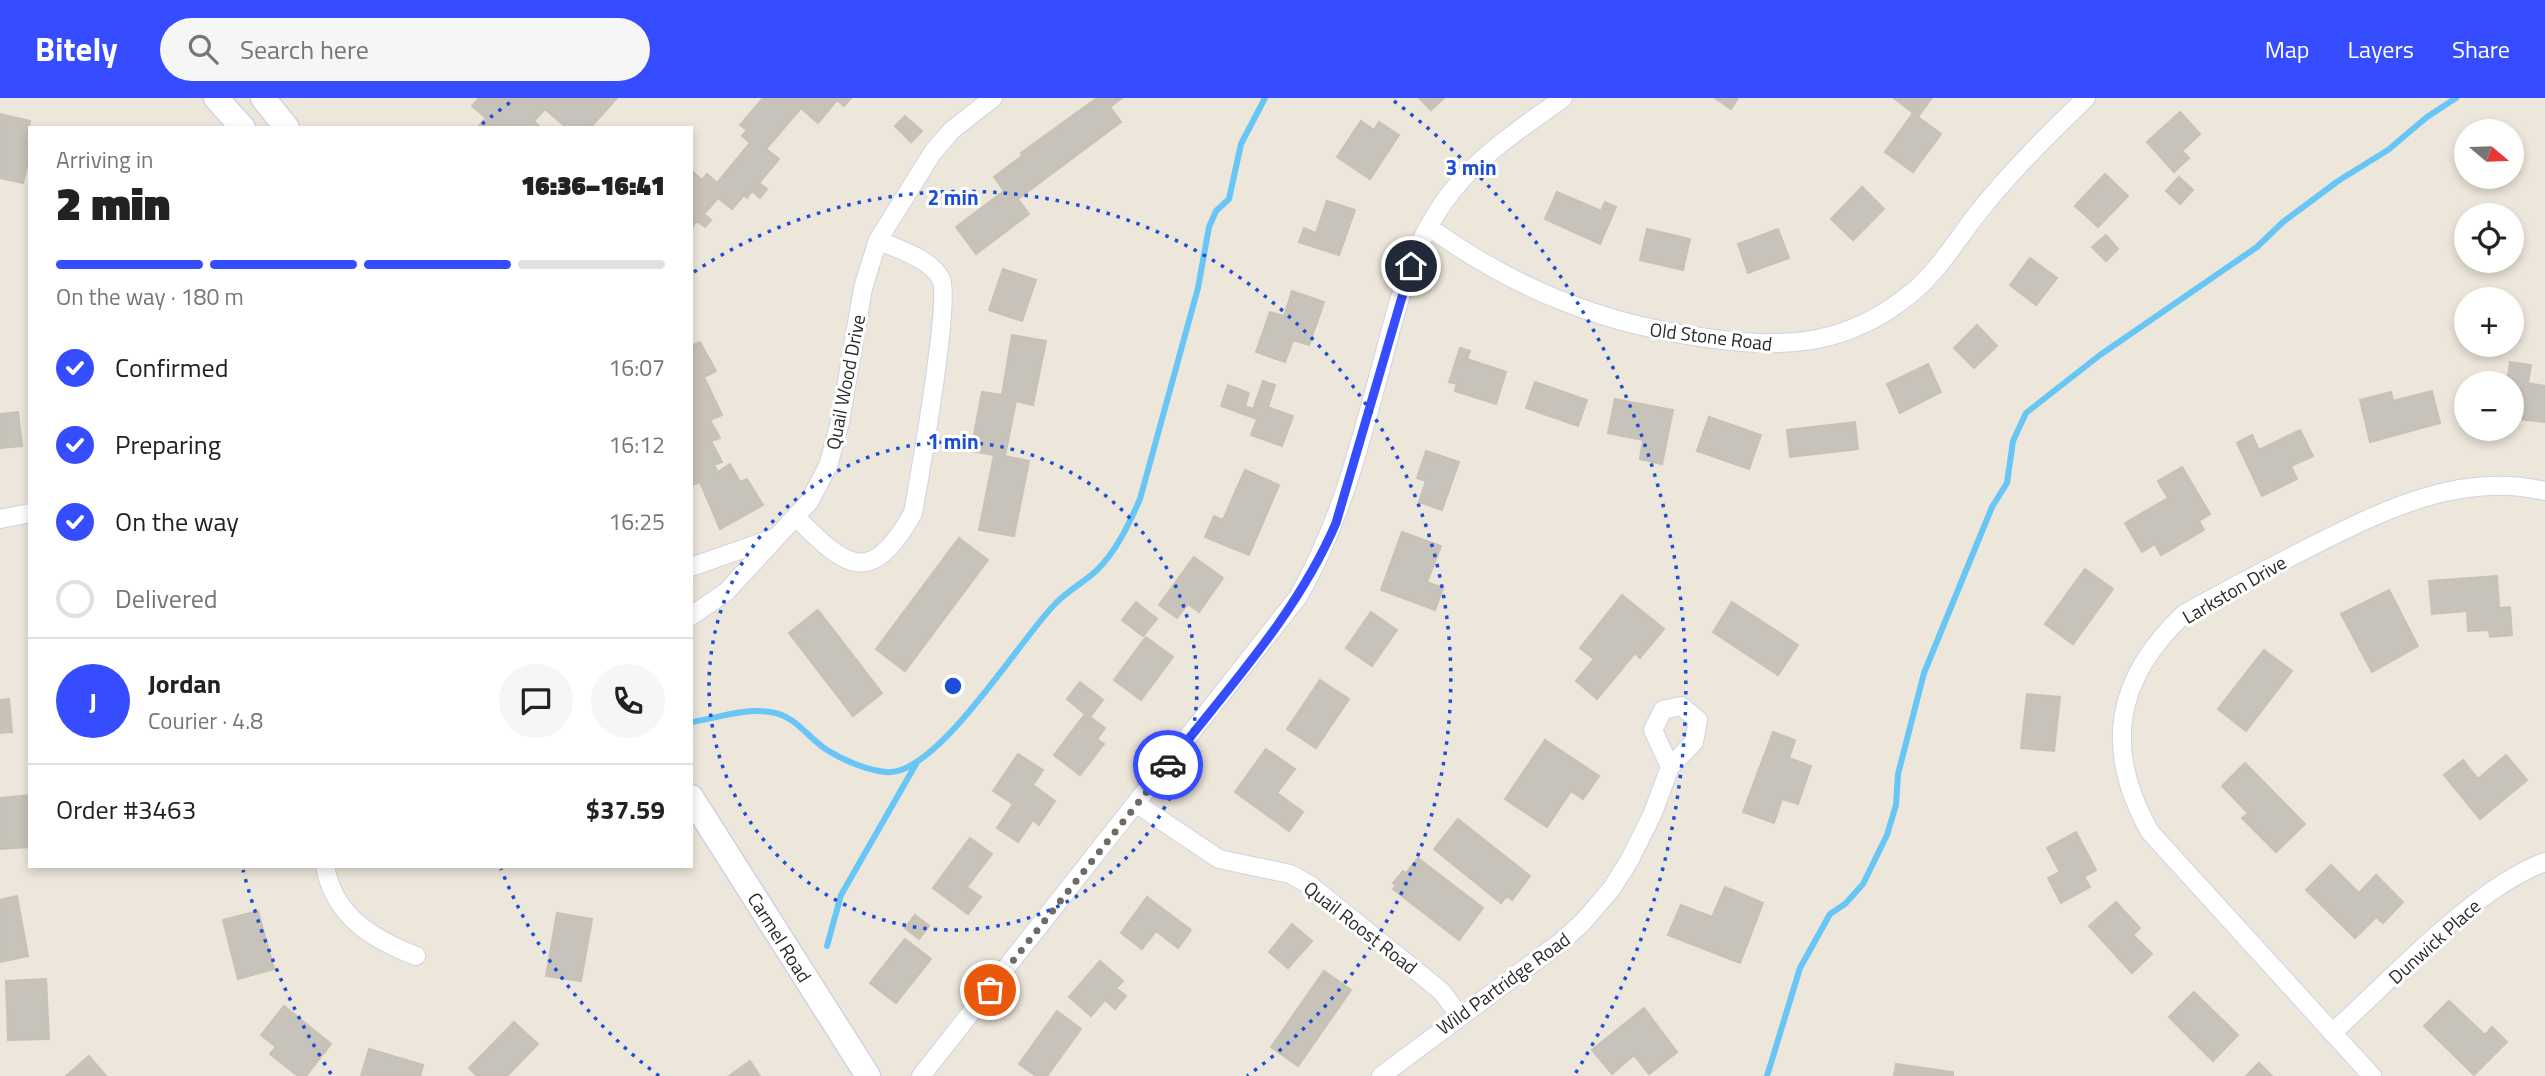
<!DOCTYPE html>
<html lang="en">
<head>
<meta charset="utf-8">
<style>
	body { margin:0; font-family:"Titillium Web",sans-serif; background:#f6f6f6; color:#222; height:100vh; display:flex; flex-direction:column; font-size:26px; white-space:nowrap }
	* { box-sizing:border-box; margin:0 }
	p { font-size:23px; color:#767676 }
	.icon { flex:none; width:38px; height:38px; fill:none; stroke:currentColor; stroke-width:2; stroke-linecap:round; stroke-linejoin:round }
	.map { position:relative; flex:1; overflow:hidden }
	.side { position:absolute; left:28px; top:28px; width:665px; height:742px; display:flex; flex-direction:column; background:#fff; border-radius:0px; box-shadow:0 4px 10px #0003 }
	.side>* { flex:none }
	.needle { width:46px; rotate:109deg }
	.buttons { position:absolute; left:2454px; top:21px; display:grid; gap:14px }
	.buttons a { display:grid; place-items:center; width:70px; height:70px; border-radius:50%; background:#fff; box-shadow:0 4px 10px #0003; font-size:35px }
	.pin { position:absolute; display:grid; place-items:center; width:60px; height:60px; color:#fff; margin:-30px; border:4px solid #fff; border-radius:50%; box-shadow:0 2px 7px #0007 }
	.courier { position:absolute; display:grid; place-items:center; width:70px; height:70px; margin:-35px; border:5px solid #354dff; border-radius:50%; background:#fff; color:#222; box-shadow:0 2px 9px #0007 }
	.summary em { font-style:normal; font-weight:800 }
	.summary div { display:flex; flex-direction:column-reverse }
	.summary { display:flex; align-items:center; justify-content:space-between; height:119px; padding:0 28px }
	h1 { font-size:46px; font-weight:800; line-height:52px }
	.bar { display:grid; grid-template-columns:repeat(4,1fr); gap:10px 7px; align-content:center; height:84px; padding:0 28px }
	.bar i { height:9px; border-radius:5px; background:#e0e0e0 }
	.bar .on { background:#354dff }
	.bar p { grid-column:span 4 }
	.line { display:flex; align-items:center; gap:18px; padding:0 28px; border-top:2px solid #e0e0e0 }
	.line div { flex:1 }
	.round { display:grid; place-items:center; flex:none; width:74px; height:74px; border-radius:37px; background:#f6f6f6 }
	ol { padding:0 28px; list-style:none }
	li { display:flex; align-items:center; gap:21px; height:77px }
	li p { margin-inline-start:auto }
	li .icon { padding:7px; border-radius:50%; background:#354dff; color:#fff; stroke-width:4 }
	li:last-child { color:#767676 }
	li i { width:38px; height:38px; border:4px solid #e0e0e0; border-radius:50% }
	header { display:flex; align-items:center; gap:42px; box-sizing:border-box; height:98px; padding:0 35px; background:#354dff; color:#fff }
	header strong { font-size:33px }
	nav { display:flex; gap:38px; margin-inline-start:auto; font-size:24px }
	.search { width:490px; height:63px; background:#f6f6f6; display:flex; align-items:center; gap:18px; box-sizing:border-box; padding:0 24px; border-radius:38px; color:#767676; font-size:26px }
	.map>svg:first-child { display:block }
	.lines { fill:none; stroke-linecap:round; stroke-linejoin:round }
	.stream { stroke:#67c6f5; stroke-width:6 }
	.building { fill:#c8c3ba; stroke:#c8c2b4; stroke-width:2 }
	.street-casing { stroke:#d0d2e3; stroke-width:20 }
	.secondary-casing { stroke:#d0d2e3; stroke-width:27 }
	.street { stroke:#fff; stroke-width:18 }
	.secondary { stroke:#fff; stroke-width:24 }
	.done { stroke:#6e6b67; stroke-width:7; stroke-dasharray:0 12.6 }
	.route { stroke:#354dff; stroke-width:9 }
	.ring { fill:none; stroke:#1d4ed8; stroke-width:3.5; stroke-dasharray:3.5 7 }
	.labels { text-anchor:middle; dominant-baseline:central; stroke-width:6; stroke-linejoin:round; paint-order:stroke }
	.street-label { font-size:19px; fill:#292929; stroke:#fff }
	.centre { fill:#1d4ed8; stroke:#fff; stroke-width:3.5 }
	.ring-label { font-size:21px; text-anchor:middle; font-weight:bold; fill:#1d4ed8; stroke:#fff; stroke-width:6; stroke-linejoin:round; paint-order:stroke }
</style>
</head>
<body>
<header>
<strong>Bitely</strong>
<div class="search"><svg class="icon" aria-label="search" viewBox="0 0 24 24"><circle cx="10" cy="10" r="6"/><path d="M15 15l6 6"/></svg>Search here</div>
<nav><a>Map</a><a>Layers</a><a>Share</a></nav>
</header>
<div class="map">
<svg width="2545" height="978" viewBox="0 0 2545 978">
	<rect width="100%" height="100%" fill="#ede6da"/>
	<g class="lines">
		<path class="stream" d="M692,624C716,620 745,610 770,614C795,617 807,639 827,652C843,662 866,672 886,674C936,680 1020,541 1055,506C1067,493 1083,485 1096,473C1116,454 1129,426 1140,401L1198,190L1209,129L1216,113L1229,101L1241,46L1265,0
			M827,848L841,797L916,666
			M1767,978L1800,870L1830,816L1845,806L1863,786L1887,737L1896,707L1898,676L1924,575L1992,409L2007,385L2013,343L2026,315L2100,257L2257,149L2283,124L2338,83L2388,52L2427,19L2456,0"/>
	</g>
	<path class="building" d="M479,0H617L590,30H567L545,11L534,23L541,30H477L486,20L472,8Z
		M763,0H851L844,8L837,2L818,25L801,10L766,51L779,61L759,85L767,91L760,100L752,93L747,100L744,97L732,111L718,100L704,116L711,122L705,129L697,123L691,130V77L693,74L702,82L707,76L717,85L750,45L742,38L747,32L740,27Z
		M1122,0L1110,9L1121,24L1018,101L1029,116L976,156L956,129L1004,93L994,79L1022,58L1021,55L1097,0Z
		M1419,0H1444L1431,12Z
		M1715,0H1738L1731,11Z
		M1894,0L1931,1L1918,19L1941,36L1913,74L1885,54L1913,15Z
		M2180,14L2200,36L2182,53L2189,60L2174,74L2147,44Z
		M0,16L30,23L26,41L30,42V55L23,85L0,80Z
		M905,18L922,33L911,44L895,28Z
		M1361,23L1374,32L1379,24L1399,37L1370,81L1337,59Z
		M2105,76L2128,98L2098,129L2075,108Z
		M2179,79L2193,92L2180,106L2166,93Z
		M1862,89L1884,111L1853,142L1831,121Z
		M1557,94L1601,113L1605,104L1616,109L1600,146L1545,121Z
		M1327,103L1355,112L1339,157L1299,144L1304,130L1316,135Z
		M1647,131L1690,141L1683,172L1640,162Z
		M1778,131L1789,160L1748,175L1738,146Z
		M2106,137L2118,151L2106,163L2092,149Z
		M2030,160L2057,180L2036,207L2010,187Z
		M1003,171L1036,182L1022,223L989,212Z
		M1292,193L1324,204L1309,247L1293,242L1285,264L1256,254L1270,214L1284,218Z
		M1977,227L1997,248L1974,270L1954,250Z
		M1012,237L1046,243L1033,307L1016,303L1005,358L1029,363L1014,438L979,432L994,357L971,353L982,294L1002,297Z
		M700,244L716,273L704,279L722,317L710,322L720,340L711,343L722,364L714,367L718,374L730,366L740,384L747,381L763,407L720,431L700,384L691,387V248Z
		M1460,250L1470,253L1467,261L1506,274L1496,306L1455,293L1457,286L1449,284Z
		M2510,264L2531,267L2528,285L2545,288V324L2511,320V285H2507Z
		M1928,266L1941,294L1900,315L1887,286Z
		M1263,283L1275,287L1268,309L1293,318L1282,348L1251,337L1257,321L1221,308L1228,287L1249,295L1245,308L1253,311Z
		M1535,284L1587,302L1578,328L1526,310Z
		M2432,293L2440,325L2370,344L2360,302L2391,294L2393,303Z
		M1615,301L1673,312L1662,366L1640,361L1643,342L1608,335Z
		M18,314L22,348L0,350V316Z
		M1709,319L1761,337L1749,371L1697,353Z
		M1855,324L1858,351L1790,359L1787,332Z
		M2300,332L2313,358L2291,368L2297,381L2262,398L2237,345L2252,337L2259,352Z
		M1426,353L1459,364L1442,412L1419,404L1426,383L1417,380Z
		M2182,369L2210,416L2199,423L2204,432L2161,457L2155,446L2142,454L2125,425L2168,400L2158,383Z
		M1245,372L1279,387L1249,457L1205,439L1214,418L1223,422Z
		M1402,434L1441,448L1427,484L1443,490L1435,512L1381,492Z
		M959,440L988,462L905,573L876,551Z
		M1194,459L1223,480L1199,514L1188,506L1177,520L1159,507Z
		M2085,471L2113,491L2073,546L2045,526Z
		M2497,478L2499,510L2510,509L2512,537L2490,539L2489,532L2468,533L2467,513L2432,516L2429,483Z
		M2389,492L2418,548L2372,574L2341,516Z
		M1622,497L1664,531L1640,560L1635,555L1597,601L1576,583L1594,561L1580,550Z
		M1136,504L1157,521L1143,538L1122,522Z
		M1732,504L1798,547L1778,577L1713,534Z
		M818,512L882,595L853,618L789,535Z
		M1371,514L1397,532L1372,568L1346,550Z
		M1146,539L1173,559L1141,602L1114,582Z
		M2264,552L2292,573L2246,633L2218,611Z
		M1320,582L1349,601L1316,650L1287,631Z
		M1080,584L1103,602L1090,619L1105,630L1097,641L1104,646L1080,677L1054,657L1085,616L1067,601Z
		M2027,596L2060,599L2054,653L2021,650Z
		M9,601L12,634L0,635V602Z
		M1773,634L1795,642L1789,660L1811,668L1798,706L1782,701L1774,725L1743,714Z
		M1545,642L1599,678L1583,701L1571,693L1547,729L1505,701Z
		M1266,651L1295,671L1277,695L1303,714L1289,733L1235,694Z
		M1018,656L1043,672L1033,687L1055,703L1039,727L1033,722L1018,744L997,730L1013,706L993,693Z
		M2506,657L2527,682L2480,721L2444,677L2463,662L2478,681Z
		M2245,665L2305,726L2276,754L2242,720L2248,715L2222,688Z
		M30,697V749L0,751V700Z
		M1458,721L1530,778L1512,802L1507,798L1501,805L1434,751Z
		M2076,734L2096,772L2084,779L2090,789L2061,805L2048,780L2060,774L2047,750Z
		M970,740L992,756L967,789L981,799L968,816L933,790Z
		M1418,760L1483,810L1459,842L1393,791L1396,787L1393,785L1403,773L1406,775Z
		M2331,767L2359,795L2376,777L2403,804L2383,825L2376,819L2355,840L2306,792Z
		M1725,789L1763,805L1740,865L1668,837L1681,807L1712,819Z
		M17,798L28,858L0,864V802Z
		M1147,799L1191,832L1178,850L1156,833L1142,851L1121,835Z
		M2116,804L2140,830L2133,837L2152,856L2132,875L2089,828Z
		M258,813L274,871L238,881L223,822Z
		M557,815L592,821L581,883L546,878Z
		M915,817L929,828L919,841L905,830Z
		M1292,826L1312,843L1288,870L1269,854Z
		M905,841L931,861L896,905L870,885Z
		M1100,863L1123,883L1116,890L1126,898L1115,911L1105,902L1091,918L1069,899Z
		M1324,873L1351,892L1298,968L1271,949Z
		M46,881L49,941L8,942L6,883Z
		M2194,894L2238,937L2213,963L2169,919Z
		M2449,903L2485,937L2492,929L2507,944L2474,977L2424,928Z
		M284,908L331,946L306,978H298L270,956L276,949L261,937Z
		M1644,910L1677,954L1649,976L1634,957L1612,976L1592,952Z
		M1057,913L1081,931L1047,978H1036L1019,966Z
		M514,924L538,946L507,978H477L469,970Z
		M369,951L423,967L420,978H361Z
		M89,958L106,978H66Z
		M750,963L760,978H729Z
		M2259,965L2272,978H2246Z
		M1896,966L1953,974V978H1894Z"/>
	<g class="lines">
		<g class="street-casing">
			<path id="street" d="M1429,129C1512,189 1599,225 1700,239C1783,251 1846,250 1914,193C1940,171 1959,138 1981,111C2013,71 2049,36 2086,0
				M797,420C847,471 871,489 913,415C919,382 951,202 941,181C930,160 899,152 878,142
				M0,421L30,415
				M691,469L774,440
				M691,518L726,494L809,404L828,368L840,324L863,190L878,142L933,54L952,32L993,0
				M1137,706L1219,761L1290,776L1310,787L1441,893L1460,918
				M325,768C334,818 372,841 416,858
				M2332,935C2390,883 2474,790 2545,764
				M921,978L1298,499C1341,423 1358,352 1381,269C1397,208 1412,142 1453,92C1483,54 1525,28 1563,0
				M1381,978L1561,844L1583,824L1612,790L1629,763L1652,717L1670,669L1694,644L1698,622L1681,608L1663,612L1653,632L1670,669
				M2372,978L2150,734C2103,651 2115,581 2184,516C2227,492 2271,469 2316,446C2388,410 2462,374 2545,393"/>
		</g>
		<g class="secondary-casing">
			<path id="secondary" d="M216,0L243,30
				M263,0L287,30
				M691,699L868,978"/>
		</g>
		<use href="#street" class="street"/>
		<use href="#secondary" class="secondary"/>
	</g>
	<g class="lines">
		<path class="done" d="M990,892L1168,667"/>
		<path class="route" d="M1168,667C1228,590 1297,516 1336,425L1411,168"/>
	</g>
	<g class="ring">
		<circle cx="953" cy="588" r="244"/>
		<path d="M659 978A488 488 0 0 1 501 771M694 174A488 488 0 0 1 1247 978"/>
		<path d="M331 976A733 733 0 0 1 243 772M482 26A733 733 0 0 1 512 3M1394 3A733 733 0 0 1 1575 976"/>
	</g>
	<g class="labels">
		<g class="street-label">
			<text transform="translate(1711 238) rotate(7)">Old Stone Road</text>
			<text transform="translate(845 284) rotate(-79)">Quail Wood Drive</text>
			<text transform="translate(2234 491) rotate(-30)">Larkston Drive</text>
			<text transform="translate(1361 829) rotate(38)">Quail Roost Road</text>
			<text transform="translate(780 839) rotate(58)">Carmel Road</text>
			<text transform="translate(2434 843) rotate(-42)">Dunwick Place</text>
			<text transform="translate(1503 885) rotate(-36)">Wild Partridge Road</text>
		</g>
	</g>
	<circle cx="953" cy="588" r="10" class="centre"/>
	<g class="ring-label">
		<text x="1471" y="77">3 min</text>
		<text x="953" y="107">2 min</text>
		<text x="953" y="351">1 min</text>
	</g>
</svg>
<div class="buttons">
<a><svg class="needle" viewBox="-14 -14 28 28"><path d="M0-13l5 13h-10z" fill="#e53935"/><path d="M0 13l5-13h-10z" fill="#767676"/></svg></a>
<a><svg class="icon" aria-label="locate" viewBox="0 0 24 24"><circle cx="12" cy="12" r="6"/><path d="M12 2v4M12 18v4M2 12h4M18 12h4"/></svg></a>
<a>+</a>
<a>−</a>
</div>
<div class="pin" style="left:990px;top:892px;background:#ea580c"><svg class="icon" aria-label="bag" viewBox="0 0 24 24"><path d="M5 8h14l-1 12H6zM9 8a3 3 0 0 1 6 0"/></svg></div>
<div class="pin" style="left:1411px;top:168px;background:#1f2937"><svg class="icon" aria-label="home" viewBox="0 0 24 24"><path d="M3 11l9-7 9 7M6 9v11h12V9"/></svg></div>
<div class="courier" style="left:1168px;top:667px"><svg class="icon" aria-label="car" viewBox="0 0 24 24"><path d="M5 17H2v-5l4-1 3-4h7l3 4 3 1v5h-3M9 17h6M6 11h13"/><circle cx="7" cy="17" r="2"/><circle cx="17" cy="17" r="2"/></svg></div>
<section class="side">
<div class="summary"><div><h1>2 min</h1><p>Arriving in</p></div><em>16:36–16:41</em></div>
<div class="bar"><i class="on"></i><i class="on"></i><i class="on"></i><i></i><p>On the way · 180 m</p></div>
<ol>
<li><svg class="icon" aria-label="check" viewBox="0 0 24 24"><path d="M5 12l5 5 9-10"/></svg>Confirmed<p>16:07</p></li>
<li><svg class="icon" aria-label="check" viewBox="0 0 24 24"><path d="M5 12l5 5 9-10"/></svg>Preparing<p>16:12</p></li>
<li><svg class="icon" aria-label="check" viewBox="0 0 24 24"><path d="M5 12l5 5 9-10"/></svg>On the way<p>16:25</p></li>
<li><i></i>Delivered</li>
</ol>
<div class="line" style="height:126px"><b class="round" style="background:#354dff;color:#fff">J</b><div><b>Jordan</b><p>Courier · 4.8</p></div><a class="round"><svg class="icon" aria-label="chat" viewBox="0 0 24 24"><path d="M4 5h16v11H9l-5 4z"/></svg></a><a class="round"><svg class="icon" aria-label="phone" viewBox="0 0 24 24"><path d="M5 4h4l2 5-3 2q2 4 5 5l2-3 5 2v4C11 20 4 13 5 4z"/></svg></a></div>
<div class="line" style="height:91px"><div>Order #3463</div><b>$37.59</b></div>
</section>
</div>
</body>
</html>
